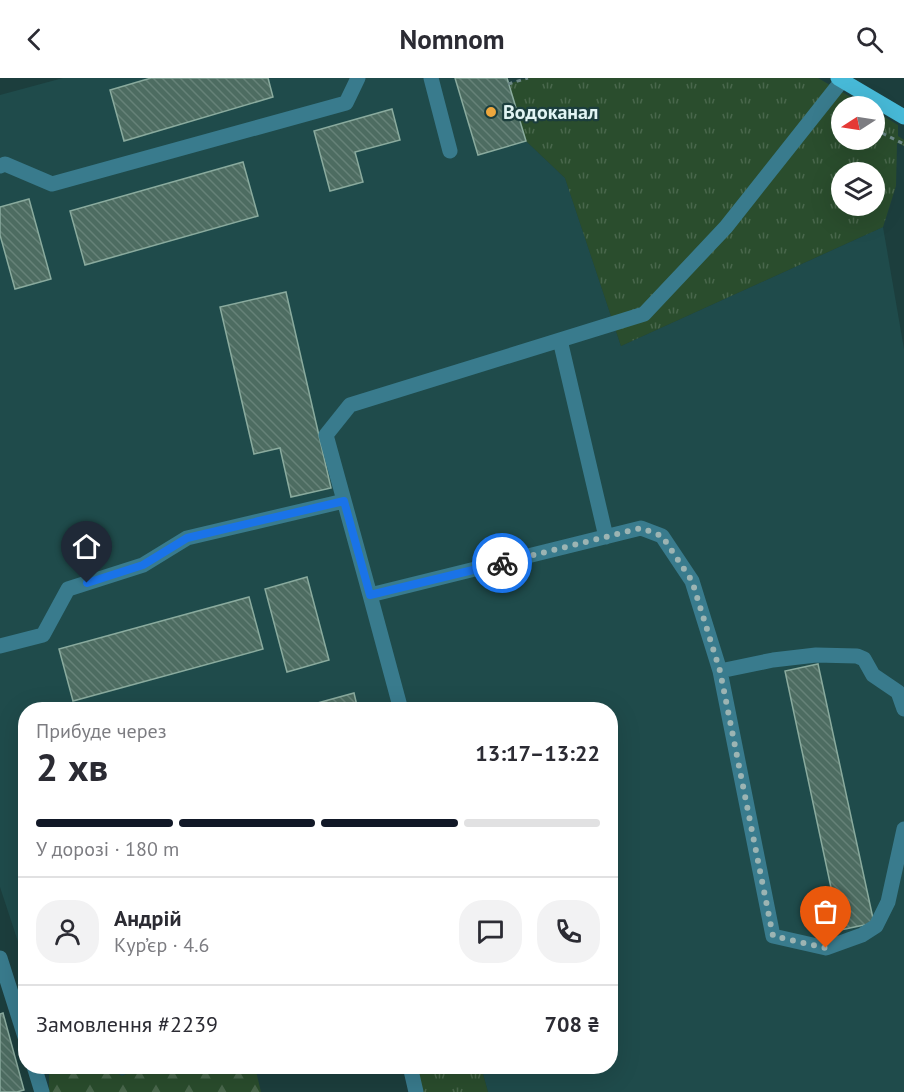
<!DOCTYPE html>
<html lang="uk">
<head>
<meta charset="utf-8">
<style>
	body { margin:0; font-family:"PT Sans",sans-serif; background:#f2f2f3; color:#2b2b33; height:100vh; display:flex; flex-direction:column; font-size:22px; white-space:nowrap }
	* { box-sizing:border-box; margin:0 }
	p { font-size:20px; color:#7c7c81 }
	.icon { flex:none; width:33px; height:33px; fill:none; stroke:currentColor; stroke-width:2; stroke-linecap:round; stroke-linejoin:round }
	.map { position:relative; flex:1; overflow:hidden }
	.drawer { position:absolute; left:18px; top:624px; width:600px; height:372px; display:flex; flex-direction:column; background:#fff; border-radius:24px; box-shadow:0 6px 24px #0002 }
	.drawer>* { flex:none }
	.needle { width:39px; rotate:258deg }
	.fabs { position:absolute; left:831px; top:18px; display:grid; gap:12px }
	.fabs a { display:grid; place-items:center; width:54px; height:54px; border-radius:50%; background:#fff; box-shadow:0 6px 24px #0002; font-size:30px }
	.pin { position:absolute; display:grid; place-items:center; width:51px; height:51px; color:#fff; margin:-62px -26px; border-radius:50% 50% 50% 0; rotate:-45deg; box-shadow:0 0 6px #0007 }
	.pin .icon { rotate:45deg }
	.courier { position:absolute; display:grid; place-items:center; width:60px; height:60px; margin:-30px; border:4px solid #1a73e8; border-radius:50%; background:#fff; color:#222; box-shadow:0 2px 8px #0007 }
	.overview em { font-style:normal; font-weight:700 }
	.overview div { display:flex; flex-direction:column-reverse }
	.overview { display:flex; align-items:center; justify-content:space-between; height:102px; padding:0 18px }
	h1 { font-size:39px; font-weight:700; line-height:45px }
	.bar { display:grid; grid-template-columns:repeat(4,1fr); gap:9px 6px; align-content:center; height:72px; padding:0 18px }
	.bar i { height:8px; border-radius:4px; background:#e1e1e2 }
	.bar .selected { background:#111827 }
	.bar p { grid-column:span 4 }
	.line { display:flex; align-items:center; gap:15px; padding:0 18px; border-top:2px solid #e1e1e2 }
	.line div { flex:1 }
	.round { display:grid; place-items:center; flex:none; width:63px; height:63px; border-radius:24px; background:#f2f2f3 }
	header { display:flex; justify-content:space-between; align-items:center; height:78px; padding:0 18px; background:#fff; font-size:27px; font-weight:700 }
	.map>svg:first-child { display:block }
	.built { fill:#1f4b4b }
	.grass { fill:url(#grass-tufts); fill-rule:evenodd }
	.forest { fill:url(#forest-firs) }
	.building { fill:url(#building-back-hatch); stroke:#8aab9e; stroke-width:1.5 }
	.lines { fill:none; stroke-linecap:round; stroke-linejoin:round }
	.path { stroke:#6b8786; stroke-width:3; stroke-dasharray:4.5 4.5; stroke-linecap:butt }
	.minor { stroke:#397b8d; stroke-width:15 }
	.major { stroke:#47b9d7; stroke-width:15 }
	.done { stroke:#9cb4b3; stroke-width:6; stroke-dasharray:0 10.8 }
	.route { stroke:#1a73e8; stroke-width:8 }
	.poi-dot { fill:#eea73d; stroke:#1c3e3d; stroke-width:2 }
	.labels { text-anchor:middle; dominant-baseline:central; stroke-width:4.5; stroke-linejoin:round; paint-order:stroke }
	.poi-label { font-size:20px; font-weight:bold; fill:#e1f4f3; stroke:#1c3e3d; text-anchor:start }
</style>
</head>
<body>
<header><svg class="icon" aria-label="back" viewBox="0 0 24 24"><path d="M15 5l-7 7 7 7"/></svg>Nomnom<svg class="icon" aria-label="search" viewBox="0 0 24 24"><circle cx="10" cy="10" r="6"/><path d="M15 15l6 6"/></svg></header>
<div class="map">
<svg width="904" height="1014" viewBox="0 0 904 1014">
	<defs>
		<pattern id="grass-tufts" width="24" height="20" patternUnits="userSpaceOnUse" patternTransform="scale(1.5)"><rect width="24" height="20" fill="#2a4d2d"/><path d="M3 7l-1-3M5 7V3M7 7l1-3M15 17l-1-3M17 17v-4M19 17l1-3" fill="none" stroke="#49674c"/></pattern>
		<pattern id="forest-firs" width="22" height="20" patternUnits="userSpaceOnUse" patternTransform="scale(1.5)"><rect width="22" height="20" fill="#2a4d2d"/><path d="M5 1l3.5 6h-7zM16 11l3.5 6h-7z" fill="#49674c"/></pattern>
		<pattern id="building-back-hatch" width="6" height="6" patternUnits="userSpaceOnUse" patternTransform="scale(1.5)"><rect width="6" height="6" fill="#4d6c61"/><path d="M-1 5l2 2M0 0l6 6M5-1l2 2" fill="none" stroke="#668278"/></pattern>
	</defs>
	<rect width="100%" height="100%" fill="#1c3e3d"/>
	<path class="built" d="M63,0H507L526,63L565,100L621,268L883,149L904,271V1014H488L481,989L610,988V632H26L25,885L0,809V17Z
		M106,989H142L122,998Z"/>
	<path class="grass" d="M528,0H818L866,28H842V62H874L875,33L898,47V58L904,62V68L897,65L896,108L883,149L621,268L565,100L526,63L508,6ZM842,94H874V128H842Z
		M404,989H481L488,1014H409Z"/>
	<path class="forest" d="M49,989H106L122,998L142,989H255L261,1014H49Z"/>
	<path class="building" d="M151,0H268L273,19L124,63L110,12Z
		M455,0H507L526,63L478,77Z
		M392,31L400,62L355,74L363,104L330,113L314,53Z
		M243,84L258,138L85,187L70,133Z
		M29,121L51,201L15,211L0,157V129Z
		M286,214L331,410L291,419L280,370L254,376L220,229Z
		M307,499L329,582L287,594L265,511Z
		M249,519L263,571L73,623L59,571Z
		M818,586L874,845L840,852L785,593Z
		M354,615L358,632H292Z
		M3,935L24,1012L17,1014H0V936Z"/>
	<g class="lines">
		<path class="path" d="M508,6L528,0
			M874,51L904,66"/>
		<path class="minor" d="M431,0L450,73
			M844,0L726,149L644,236L350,327L326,357L370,517L641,450L662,458L692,503L720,593L773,858L826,870L862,857L876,848L888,824L904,751
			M0,88L5,86L52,106L346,25L358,0
			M560,262L606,459
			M370,517L401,632
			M0,568L43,557L68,511L143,487L187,460L344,423
			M720,593L773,582L816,577L857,578L864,581L873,597L898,614L904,631
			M0,880L26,962
			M34,988L42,1014
			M410,988L416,1014"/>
		<path class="major" d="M838,0L904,39"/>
	</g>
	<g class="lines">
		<path class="done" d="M502,485L641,450L662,458L692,503L720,593L773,858L826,870"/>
		<path class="route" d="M87,505L143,487L187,460L344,423L370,517L502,485"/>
	</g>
	<circle class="poi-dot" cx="491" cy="34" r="6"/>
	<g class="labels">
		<g class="poi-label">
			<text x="503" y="34">Водоканал</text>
		</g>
	</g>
</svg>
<div class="fabs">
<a><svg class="needle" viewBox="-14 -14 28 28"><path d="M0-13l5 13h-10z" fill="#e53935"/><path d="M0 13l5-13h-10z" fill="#7c7c81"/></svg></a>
<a><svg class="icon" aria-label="layers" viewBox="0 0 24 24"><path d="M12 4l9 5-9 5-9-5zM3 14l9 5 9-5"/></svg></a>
</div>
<div class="pin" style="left:826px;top:870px;background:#ea580c"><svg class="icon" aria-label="bag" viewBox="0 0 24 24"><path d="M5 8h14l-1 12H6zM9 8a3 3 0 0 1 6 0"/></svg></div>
<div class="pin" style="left:87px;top:505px;background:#1f2937"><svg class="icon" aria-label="home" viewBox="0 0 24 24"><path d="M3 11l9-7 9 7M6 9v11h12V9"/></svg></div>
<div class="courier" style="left:502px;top:485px"><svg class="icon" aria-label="bike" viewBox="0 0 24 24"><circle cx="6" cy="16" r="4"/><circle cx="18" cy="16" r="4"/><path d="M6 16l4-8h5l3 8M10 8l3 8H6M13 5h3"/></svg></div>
<section class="drawer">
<div class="overview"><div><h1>2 хв</h1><p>Прибуде через</p></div><em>13:17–13:22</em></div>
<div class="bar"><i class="selected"></i><i class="selected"></i><i class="selected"></i><i></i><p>У дорозі · 180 m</p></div>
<div class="line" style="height:108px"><a class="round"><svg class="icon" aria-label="person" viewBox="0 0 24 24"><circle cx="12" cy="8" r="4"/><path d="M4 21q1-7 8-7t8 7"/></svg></a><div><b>Андрій</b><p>Кур’єр · 4.6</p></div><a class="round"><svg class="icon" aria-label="chat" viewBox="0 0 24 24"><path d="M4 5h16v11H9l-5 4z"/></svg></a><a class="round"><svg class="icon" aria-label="phone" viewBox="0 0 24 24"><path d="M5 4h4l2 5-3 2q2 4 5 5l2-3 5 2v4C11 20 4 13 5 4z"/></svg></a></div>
<div class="line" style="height:78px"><div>Замовлення #2239</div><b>708 ₴</b></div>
</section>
</div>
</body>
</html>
